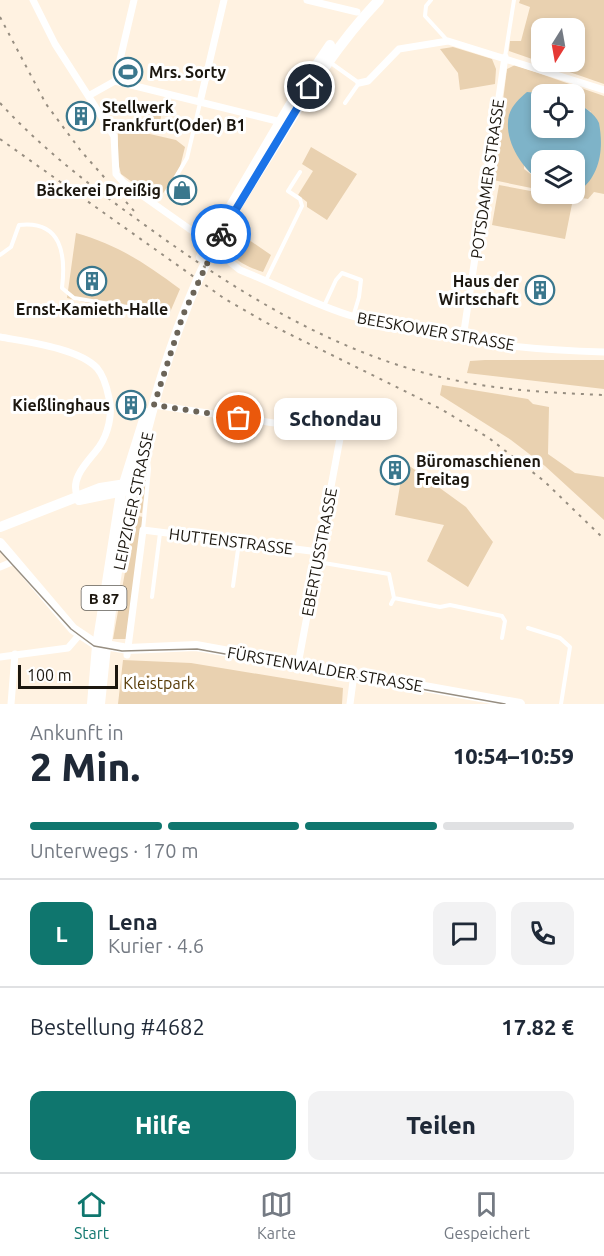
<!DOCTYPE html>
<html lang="de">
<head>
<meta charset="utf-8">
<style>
	body { margin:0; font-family:Ubuntu,sans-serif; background:#f2f2f3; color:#1f2937; height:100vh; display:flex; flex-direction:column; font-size:22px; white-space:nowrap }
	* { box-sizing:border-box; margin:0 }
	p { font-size:20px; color:#747a83 }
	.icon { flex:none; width:33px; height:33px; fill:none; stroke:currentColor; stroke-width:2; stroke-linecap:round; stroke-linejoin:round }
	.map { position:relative; height:704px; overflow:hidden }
	.panel { display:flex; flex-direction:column; background:#fff; flex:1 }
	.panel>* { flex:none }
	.needle { width:39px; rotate:191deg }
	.fabs { position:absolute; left:531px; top:18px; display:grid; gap:12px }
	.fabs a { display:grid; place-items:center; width:54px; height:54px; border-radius:12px; background:#fff; box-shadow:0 3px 9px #0003; font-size:30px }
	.scale { position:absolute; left:18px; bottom:15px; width:100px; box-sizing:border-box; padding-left:6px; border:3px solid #1c170f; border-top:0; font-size:16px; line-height:21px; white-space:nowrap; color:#1c170f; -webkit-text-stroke:4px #fff; paint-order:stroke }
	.pin { position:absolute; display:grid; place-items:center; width:51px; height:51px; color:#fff; margin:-26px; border:3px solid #fff; border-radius:50%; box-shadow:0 2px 6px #0007 }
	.courier { position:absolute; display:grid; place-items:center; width:60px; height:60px; margin:-30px; border:4px solid #1a73e8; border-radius:50%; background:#fff; color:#222; box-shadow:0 2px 8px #0007 }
	.bubble { position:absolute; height:42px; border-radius:12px; background:#fff; box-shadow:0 3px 9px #0003; font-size:20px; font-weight:800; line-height:42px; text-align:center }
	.overview em { font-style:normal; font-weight:800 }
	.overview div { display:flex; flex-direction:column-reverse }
	.overview { display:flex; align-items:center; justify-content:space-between; height:102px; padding:0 30px }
	h1 { font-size:39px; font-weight:800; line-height:45px }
	.bar { display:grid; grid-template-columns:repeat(4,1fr); gap:9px 6px; align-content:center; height:72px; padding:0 30px }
	.bar i { height:8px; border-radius:4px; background:#e0e1e3 }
	.bar .active { background:#0f766e }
	.bar p { grid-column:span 4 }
	.line { display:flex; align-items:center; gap:15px; padding:0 30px; border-top:2px solid #e0e1e3 }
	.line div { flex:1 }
	.round { display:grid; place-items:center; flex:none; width:63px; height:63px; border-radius:12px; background:#f2f2f3 }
	.button { display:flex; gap:12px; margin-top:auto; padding:12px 30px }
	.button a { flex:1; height:69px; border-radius:12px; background:#0f766e; color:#fff; font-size:24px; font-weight:800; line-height:69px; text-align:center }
	.button a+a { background:#f2f2f3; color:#1f2937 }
	.dock { display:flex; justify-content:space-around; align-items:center; height:84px; border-top:2px solid #e0e1e3; background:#fff; font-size:16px; color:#747a83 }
	.dock a { display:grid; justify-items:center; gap:3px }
	.dock .active { color:#0f766e }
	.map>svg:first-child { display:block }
	.green { fill:#e9d1b0; fill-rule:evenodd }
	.water { fill:#7eb3c8 }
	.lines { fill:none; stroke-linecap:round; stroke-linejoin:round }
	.lane { stroke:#fff; stroke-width:4 }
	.street { stroke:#fff; stroke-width:7 }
	.secondary { stroke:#fff; stroke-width:10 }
	.primary { stroke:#fff; stroke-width:10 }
	.tram { stroke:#978e81; stroke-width:1.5 }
	.rail { stroke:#978e81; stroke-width:2; stroke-dasharray:3 6; stroke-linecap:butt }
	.done { stroke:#6b6458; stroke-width:6; stroke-dasharray:0 10.8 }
	.route { stroke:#1a73e8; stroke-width:8 }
	.labels { text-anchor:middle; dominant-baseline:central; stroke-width:6; stroke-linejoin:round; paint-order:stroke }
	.shield { fill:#fff; stroke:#605d57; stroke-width:1.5 }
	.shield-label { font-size:15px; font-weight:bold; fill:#1c170f }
	.poi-label { font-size:16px; font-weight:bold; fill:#1c170f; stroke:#fff; text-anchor:start }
	.street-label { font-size:16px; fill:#1c170f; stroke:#fff }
	.park-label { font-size:16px; fill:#573a06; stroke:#fff }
</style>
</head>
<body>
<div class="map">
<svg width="604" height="704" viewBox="0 0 604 704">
	<rect width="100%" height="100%" fill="#fff2e1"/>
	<path class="green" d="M520,0H604V84L509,51L510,41H521L530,7L519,3ZM542,28H574V62H542Z
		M453,47L492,59L496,69L495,84L460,90L458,73L440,49Z
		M515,65L604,96V194L594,192L588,199L560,194L580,191L591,112L575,101L574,94L527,92L524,169L541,182V190L493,180L507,69Z
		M145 117a8 8 0 1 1 16 0a8 8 0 1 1-16 0Z
		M128,129L176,140L185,147L180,167L158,201L121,174L118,163V131Z
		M311,147L357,174L327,220L307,207V202L298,195L313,171L302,164Z
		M499,185L573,199L565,239L492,225Z
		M233,229L271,255L263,272C247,267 227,258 226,240Z
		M76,233C118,245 145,263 180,289L168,317L101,306L67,298Z
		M485,360H604V389L467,373L470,361Z
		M442,385L528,399L533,404L549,407L548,454L575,473L604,477V520L545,466L511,440L440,395Z
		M404,462L466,507L493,542L468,587L427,561L444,525L395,515Z
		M142,472L147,473L142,513L135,512V509Z
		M138,516L143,517L126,639H113L134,522Z
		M123,660L191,663L343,688L342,704H118Z"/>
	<path class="water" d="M527,92L558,94H542V128H574L575,101C583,107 595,113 599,123C604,149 600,176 579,191H575L574,160H542L541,182C522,168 503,140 509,115C512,105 520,98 527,92Z"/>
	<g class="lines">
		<path class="lane" d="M431,0L426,6L425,16L447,40
			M505,57L514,0
			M331,63L359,83L345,103
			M167,192L187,158L200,103
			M0,255L11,247L19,225C62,220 66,255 62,288L74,298L127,307
			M266,280L302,206L300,199L288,191L300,172
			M324,306L336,280L342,273L361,280L359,297L353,317
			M143,530L149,469L148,459L144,455
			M318,562L389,574L394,598L440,607L450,605L502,616L505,621L502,638
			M233,586L239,542
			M152,597L160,533
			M391,604L394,598
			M528,628L560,638L570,647L561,704"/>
		<path class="street" d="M33,0L55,44L114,136L116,174L123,182L208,242
			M307,0L357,12
			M115,81L281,122
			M359,83L368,81L399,49L448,41L604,90
			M90,95L115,81L134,0
			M200,102L224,0
			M216,243L230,262L240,270C278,285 316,306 355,317C434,339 522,350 604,352
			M0,337C27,342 78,348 97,368C104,376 107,388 109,398C113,414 108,434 99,447C89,461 70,477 77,495
			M463,338L505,57
			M154,405L341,433L297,670
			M0,567L14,561
			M127,655L143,530L319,552
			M0,657L68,648L80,634
			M11,704L15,654
			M350,704L354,674"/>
		<path class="secondary" d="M79,500L128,490
			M0,527L100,488L132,483
			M0,543L73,629L94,643L128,649L196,646L520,704"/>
		<path class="primary" d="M201,257L293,100L330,45
			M92,704L97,646L121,493L146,413
			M100,704C113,562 146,385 209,256C227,219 252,183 274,147C306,95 336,45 379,0"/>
		<path class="tram" d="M0,551L71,629L94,646L122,651L197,649L505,704"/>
		<path class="rail" d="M0,17L46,104L81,151L134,211
			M0,103C45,152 96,190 149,228C244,297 347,360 464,382C510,391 557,393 604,395
			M0,139L225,299L265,322L441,409L489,438L544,481L604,539"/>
	</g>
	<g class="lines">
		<path class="done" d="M221,234L183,315L154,405L239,418"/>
		<path class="route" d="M221,234L310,87"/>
	</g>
	<defs>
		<g id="stadium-ring" transform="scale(1.5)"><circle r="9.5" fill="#fff" stroke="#3a778d" stroke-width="1.5"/><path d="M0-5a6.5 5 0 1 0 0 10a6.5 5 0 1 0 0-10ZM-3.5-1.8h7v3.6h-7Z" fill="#3a778d"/></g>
		<g id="building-ring" transform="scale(1.5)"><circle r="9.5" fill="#fff" stroke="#3a778d" stroke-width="1.5"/><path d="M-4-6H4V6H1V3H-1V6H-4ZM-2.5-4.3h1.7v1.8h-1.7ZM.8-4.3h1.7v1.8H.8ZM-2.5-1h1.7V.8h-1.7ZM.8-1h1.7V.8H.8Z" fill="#3a778d"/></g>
		<g id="shop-ring" transform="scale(1.5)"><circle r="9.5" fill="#fff" stroke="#3a778d" stroke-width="1.5"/><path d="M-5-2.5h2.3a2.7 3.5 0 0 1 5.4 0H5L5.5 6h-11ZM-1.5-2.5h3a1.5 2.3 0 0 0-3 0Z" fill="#3a778d"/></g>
	</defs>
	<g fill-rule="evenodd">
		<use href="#stadium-ring" x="128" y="72"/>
		<use href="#building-ring" x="81" y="116"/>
		<use href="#shop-ring" x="182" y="190"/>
		<use href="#building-ring" x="92" y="281"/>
		<use href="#building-ring" x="540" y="290"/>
		<use href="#building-ring" x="131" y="405"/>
		<use href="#building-ring" x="395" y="470"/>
	</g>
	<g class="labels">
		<rect class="shield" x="81.5" y="586" width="45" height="24" rx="4.5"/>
		<g class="shield-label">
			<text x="104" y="598">B 87</text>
		</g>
		<g class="poi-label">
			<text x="149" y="72">Mrs. Sorty</text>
			<text x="102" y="107">Stellwerk<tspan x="102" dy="18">Frankfurt(Oder) B1</tspan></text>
			<text x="161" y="190" text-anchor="end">Bäckerei Dreißig</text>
			<text x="519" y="281" text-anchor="end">Haus der<tspan x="519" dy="18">Wirtschaft</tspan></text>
			<text x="92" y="309" text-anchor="middle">Ernst-Kamieth-Halle</text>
			<text x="110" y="405" text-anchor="end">Kießlinghaus</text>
			<text x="416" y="461">Büromaschienen<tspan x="416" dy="18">Freitag</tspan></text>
		</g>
		<g class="street-label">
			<text transform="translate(487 179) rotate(-82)">POTSDAMER STRASSE</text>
			<text transform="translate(436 331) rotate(10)">BEESKOWER STRASSE</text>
			<text transform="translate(133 501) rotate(-78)">LEIPZIGER STRASSE</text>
			<text transform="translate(231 541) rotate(7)">HUTTENSTRASSE</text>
			<text transform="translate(319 552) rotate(-79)">EBERTUSSTRASSE</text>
			<text transform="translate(325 669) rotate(10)">FÜRSTENWALDER STRASSE</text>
		</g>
		<g class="park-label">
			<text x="159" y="683">Kleistpark</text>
		</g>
	</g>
</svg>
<div class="fabs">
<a><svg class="needle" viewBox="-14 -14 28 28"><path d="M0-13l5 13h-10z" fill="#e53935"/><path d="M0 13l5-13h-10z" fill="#747a83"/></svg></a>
<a><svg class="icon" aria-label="locate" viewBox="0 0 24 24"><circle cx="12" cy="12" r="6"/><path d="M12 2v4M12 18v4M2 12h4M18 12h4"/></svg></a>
<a><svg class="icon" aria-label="layers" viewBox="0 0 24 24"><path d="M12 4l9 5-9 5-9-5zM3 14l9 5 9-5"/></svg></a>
</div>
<div class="scale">100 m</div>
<div class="pin" style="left:239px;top:418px;background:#ea580c"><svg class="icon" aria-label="bag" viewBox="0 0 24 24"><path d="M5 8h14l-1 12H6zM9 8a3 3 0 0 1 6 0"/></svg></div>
<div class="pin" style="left:310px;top:87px;background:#1f2937"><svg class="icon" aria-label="home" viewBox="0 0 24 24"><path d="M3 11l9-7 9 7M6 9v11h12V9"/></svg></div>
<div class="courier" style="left:221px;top:234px"><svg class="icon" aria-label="bike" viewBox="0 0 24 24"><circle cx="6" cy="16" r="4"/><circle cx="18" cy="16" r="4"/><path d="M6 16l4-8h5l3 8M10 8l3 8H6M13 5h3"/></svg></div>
<div class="bubble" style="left:274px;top:398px;width:123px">Schondau</div>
</div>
<section class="panel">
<div class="overview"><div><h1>2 Min.</h1><p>Ankunft in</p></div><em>10:54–10:59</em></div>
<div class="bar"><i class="active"></i><i class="active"></i><i class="active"></i><i></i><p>Unterwegs · 170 m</p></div>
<div class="line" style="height:108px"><b class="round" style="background:#0f766e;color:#fff">L</b><div><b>Lena</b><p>Kurier · 4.6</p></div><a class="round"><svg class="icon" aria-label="chat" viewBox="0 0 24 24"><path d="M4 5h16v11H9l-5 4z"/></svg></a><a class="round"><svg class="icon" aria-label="phone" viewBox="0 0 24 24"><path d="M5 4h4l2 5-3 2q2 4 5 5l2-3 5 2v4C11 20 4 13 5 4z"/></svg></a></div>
<div class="line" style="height:78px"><div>Bestellung #4682</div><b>17.82 €</b></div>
<div class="button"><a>Hilfe</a><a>Teilen</a></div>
</section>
<nav class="dock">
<a class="active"><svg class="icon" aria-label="home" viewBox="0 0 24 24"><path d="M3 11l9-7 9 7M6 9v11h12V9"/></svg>Start</a>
<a><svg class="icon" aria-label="map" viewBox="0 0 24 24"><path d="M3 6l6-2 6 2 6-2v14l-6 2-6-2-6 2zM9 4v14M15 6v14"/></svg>Karte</a>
<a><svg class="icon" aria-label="saved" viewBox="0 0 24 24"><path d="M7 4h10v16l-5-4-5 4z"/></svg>Gespeichert</a>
</nav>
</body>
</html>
